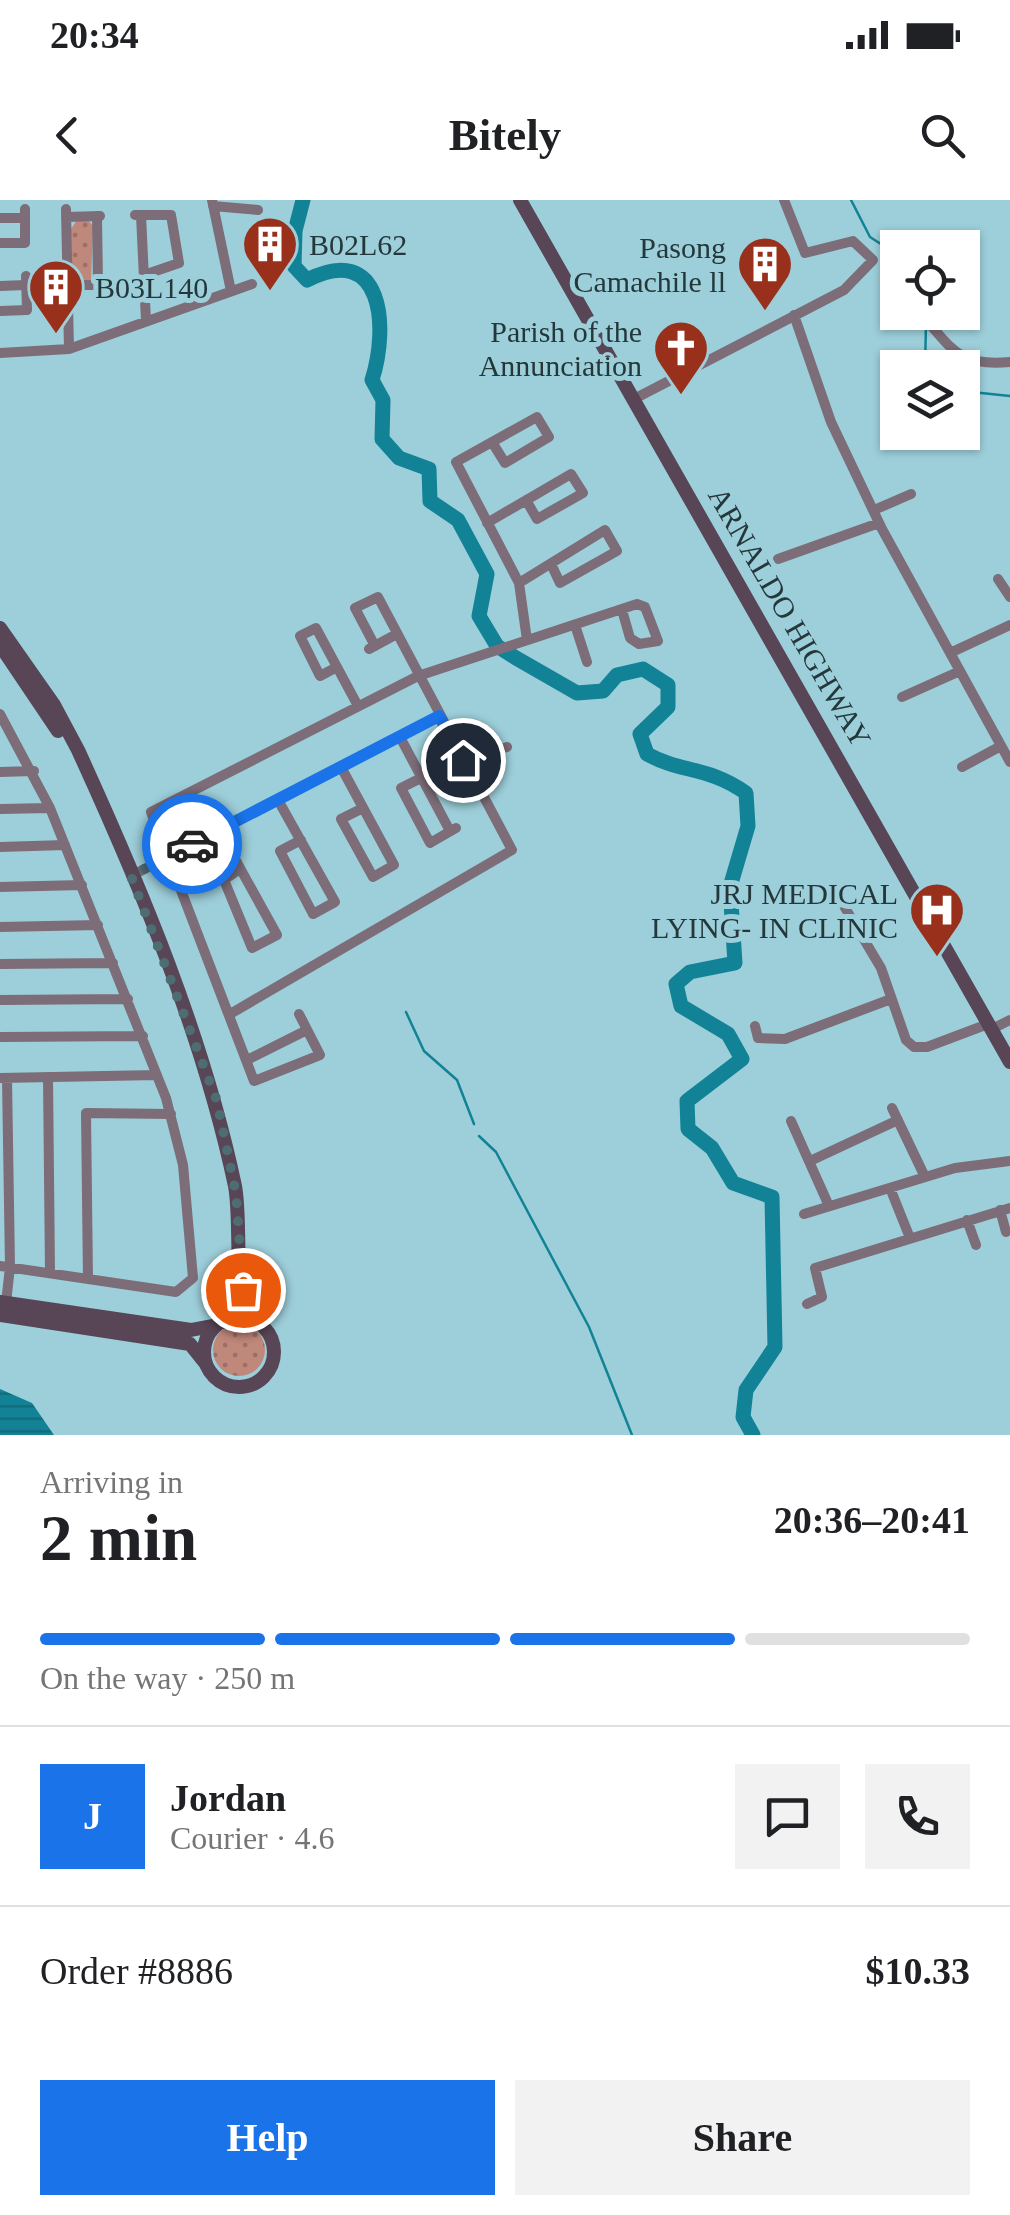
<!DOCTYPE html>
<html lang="en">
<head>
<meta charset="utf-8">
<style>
	body { margin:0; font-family:"Times New Roman",serif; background:#f2f2f2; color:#202124; height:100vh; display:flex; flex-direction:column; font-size:38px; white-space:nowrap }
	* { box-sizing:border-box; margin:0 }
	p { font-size:32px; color:#757577 }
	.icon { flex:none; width:55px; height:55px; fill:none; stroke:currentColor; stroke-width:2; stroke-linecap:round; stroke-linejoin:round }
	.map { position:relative; height:1235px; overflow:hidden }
	.details { display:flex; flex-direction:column; background:#fff; flex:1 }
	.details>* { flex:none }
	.buttons { position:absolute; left:880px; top:30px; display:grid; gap:20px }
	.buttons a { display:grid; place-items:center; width:100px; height:100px; border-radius:0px; background:#fff; box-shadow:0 2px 8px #0004; font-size:50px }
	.pin { position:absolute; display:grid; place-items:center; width:85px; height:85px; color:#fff; margin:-42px; border:5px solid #fff; border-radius:50%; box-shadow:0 2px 10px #0007 }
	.courier { position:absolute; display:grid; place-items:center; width:100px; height:100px; margin:-50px; border:8px solid #1a73e8; border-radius:50%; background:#fff; color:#222; box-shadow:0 2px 12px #0007 }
	.head em { font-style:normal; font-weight:800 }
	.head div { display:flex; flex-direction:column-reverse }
	.head { display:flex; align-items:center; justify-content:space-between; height:170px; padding:0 40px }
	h1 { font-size:65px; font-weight:800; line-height:75px }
	.bar { display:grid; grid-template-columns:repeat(4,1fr); gap:15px 10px; align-content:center; height:120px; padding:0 40px }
	.bar i { height:12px; border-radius:8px; background:#e0e0e0 }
	.bar .on { background:#1a73e8 }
	.bar p { grid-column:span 4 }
	.line { display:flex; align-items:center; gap:25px; padding:0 40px; border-top:2px solid #e0e0e0 }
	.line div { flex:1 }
	.round { display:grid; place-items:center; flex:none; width:105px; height:105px; border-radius:0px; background:#f2f2f2 }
	.primary-button { display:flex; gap:20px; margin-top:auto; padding:20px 40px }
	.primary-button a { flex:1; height:115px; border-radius:0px; background:#1a73e8; color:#fff; font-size:40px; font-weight:800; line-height:115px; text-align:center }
	.primary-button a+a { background:#f2f2f2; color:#202124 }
	.status { display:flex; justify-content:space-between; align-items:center; height:70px; padding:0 50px; background:#fff; direction:ltr }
	.status svg { height:28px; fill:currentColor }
	header { display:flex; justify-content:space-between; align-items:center; height:130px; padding:0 40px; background:#fff; font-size:45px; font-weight:800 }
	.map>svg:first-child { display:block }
	.grass { fill:url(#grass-dots) }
	.water { fill:url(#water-rules) }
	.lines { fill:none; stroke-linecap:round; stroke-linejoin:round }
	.stream { stroke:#128396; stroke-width:2.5 }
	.river { stroke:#128396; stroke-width:15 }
	.street { stroke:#7c6d79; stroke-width:10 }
	.secondary { stroke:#584555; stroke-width:14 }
	.done { stroke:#4e6d73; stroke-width:10; stroke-dasharray:0 18 }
	.route { stroke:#1a73e8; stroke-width:12 }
	.labels { text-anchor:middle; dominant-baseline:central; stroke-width:10; stroke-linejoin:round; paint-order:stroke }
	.poi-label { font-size:30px; fill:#24383c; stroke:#9dcfda; text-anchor:end }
	.street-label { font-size:30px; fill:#24383c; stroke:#9dcfda }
</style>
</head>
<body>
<div class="status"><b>20:34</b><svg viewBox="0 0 49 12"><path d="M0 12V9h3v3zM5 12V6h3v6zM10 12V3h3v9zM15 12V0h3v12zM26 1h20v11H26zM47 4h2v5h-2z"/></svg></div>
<header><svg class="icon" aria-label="back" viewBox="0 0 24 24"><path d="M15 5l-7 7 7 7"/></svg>Bitely<svg class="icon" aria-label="search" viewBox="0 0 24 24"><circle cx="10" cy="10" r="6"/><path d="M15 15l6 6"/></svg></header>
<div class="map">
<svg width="1010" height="1235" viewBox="0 0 1010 1235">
	<defs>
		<pattern id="grass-dots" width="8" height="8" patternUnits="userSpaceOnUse" patternTransform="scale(2.5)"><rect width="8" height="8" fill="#c0877b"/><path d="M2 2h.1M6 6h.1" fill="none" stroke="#9c6f66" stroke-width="1.8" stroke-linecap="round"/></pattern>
		<pattern id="water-rules" width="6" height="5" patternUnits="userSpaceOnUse" patternTransform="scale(2.5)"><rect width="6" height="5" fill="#128396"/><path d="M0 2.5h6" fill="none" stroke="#116c7c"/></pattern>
	</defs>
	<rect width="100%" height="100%" fill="#9dcfda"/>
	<path class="grass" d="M77,20H88L93,26L91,80L75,81L72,74L71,29Z
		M213 1150a26 26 0 1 1 52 0a26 26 0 1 1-52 0Z"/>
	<path class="water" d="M0,1189L32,1203L54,1235H0Z"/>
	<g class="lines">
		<path class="stream" d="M851,0L870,37L898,55
			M925,168L926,124
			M962,191L1010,196
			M406,812L424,851L457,880L474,924
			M479,936L496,952L589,1127L632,1235"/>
		<path class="river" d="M303,0L295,31L294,66L307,80C383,41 389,127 372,180L383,200L382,239L399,258L429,269L430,301L458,320L487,374L479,416L497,446L516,458L577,493L603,491L617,475L643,469L668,485V507L640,534L647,554C681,573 708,566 746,593L748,626L730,687L735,763L690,772L676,784L681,806L728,834L742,859L687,901L688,929L712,948L733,983L772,997L775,1147L746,1190L743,1217L753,1235"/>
		<path class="street" d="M212,0L231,91
			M213,6L258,10
			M66,9L69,149
			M135,15H171L179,63L144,75
			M141,15L146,121
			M97,16L98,85
			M66,17L100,16
			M0,18H25
			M0,43H25V9
			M68,85H107
			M0,86L26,85
			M0,111L27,110L26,76
			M919,112C952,148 957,167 1010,162
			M794,115L831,222L882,329L1010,562
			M0,153L69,149L252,84
			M634,199L844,90L873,60L853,41L805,53L784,0
			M492,242L505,263L549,237L537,217L456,262L519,383L527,440
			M874,310L911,294
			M487,323L571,274L583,293L537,319L526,300
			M778,359L879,323
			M998,379L1010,397
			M519,383L605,330L617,351L560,383L551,364
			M575,425L587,462
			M369,449L395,435
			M950,453L1010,425
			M337,467L320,476L300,436L316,428L358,506
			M902,497L960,471
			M0,514L50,608L166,898L183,965L193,1078L176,1092L0,1066
			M400,537L450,631
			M463,560L507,547
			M341,567L394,665L373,677L341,619L363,608
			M962,567L1001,546
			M0,572L34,571
			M421,578L401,588L430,643L456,628
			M278,600L335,702L313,714L280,651L301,640
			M0,609L50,608
			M219,630L277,735L252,748L224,680L240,669
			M0,647L65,645
			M131,676L439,516
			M0,687L82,685
			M844,706L881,768L906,840L914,847H927L988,824
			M0,727L98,725
			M0,764L113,763
			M0,800L128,799
			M230,814L512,650L378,397L355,408L375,446
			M299,814L320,855L254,881L151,612L418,476L637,404L645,407L658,441L639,444L630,438L622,410
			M755,826L758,838L785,839L891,799
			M992,829L1010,820
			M0,837L143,836
			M247,860L307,830
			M48,877L50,1073
			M0,878L157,875
			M892,908L925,977
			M791,921L829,1006
			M810,961L898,920
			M890,988L910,1038
			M1000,1010L1006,1032
			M804,1014L955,968L1010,961
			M967,1020L976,1045
			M88,1079L86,913L171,914
			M6,1103L10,1067L7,878
			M807,1104L822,1097L815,1068L1010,1008"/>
		<path class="secondary" d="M520,0L1010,862
			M0,428L54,505L78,550C142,690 203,835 235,986C242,1023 232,1091 252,1120
			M0,445L58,531
			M0,1102L191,1130L217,1125
			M0,1115L190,1144L206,1164
			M204 1152a35 35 0 1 1 70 0a35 35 0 1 1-70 0Z
			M223,1122L231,1112L234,1081"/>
	</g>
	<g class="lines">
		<path class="done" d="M192,644L131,676L217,901L236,994L243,1090"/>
		<path class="route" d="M192,644L439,516L463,560"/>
	</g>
	<defs>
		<g id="building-pin" transform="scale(2.875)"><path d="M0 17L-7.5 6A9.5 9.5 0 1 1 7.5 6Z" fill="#99301b" stroke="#9dcfda"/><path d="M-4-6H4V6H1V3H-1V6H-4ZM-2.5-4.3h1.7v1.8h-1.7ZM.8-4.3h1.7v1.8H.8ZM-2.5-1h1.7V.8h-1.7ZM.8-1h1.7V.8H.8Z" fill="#fff"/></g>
		<g id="church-pin" transform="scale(2.875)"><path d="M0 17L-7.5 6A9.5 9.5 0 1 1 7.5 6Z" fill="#99301b" stroke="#9dcfda"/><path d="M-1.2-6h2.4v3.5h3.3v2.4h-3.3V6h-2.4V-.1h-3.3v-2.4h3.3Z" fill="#fff"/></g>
		<g id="hospital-pin" transform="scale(2.875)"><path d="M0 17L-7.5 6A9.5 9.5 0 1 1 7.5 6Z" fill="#99301b" stroke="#9dcfda"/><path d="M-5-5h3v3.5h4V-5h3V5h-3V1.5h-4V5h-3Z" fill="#fff"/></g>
	</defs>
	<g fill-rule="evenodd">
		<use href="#building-pin" x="270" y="44"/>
		<use href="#building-pin" x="765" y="64"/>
		<use href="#building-pin" x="56" y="87"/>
		<use href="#church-pin" x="681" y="148"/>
		<use href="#hospital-pin" x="937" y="710"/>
	</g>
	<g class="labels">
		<g class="poi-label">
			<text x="309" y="44" text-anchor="start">B02L62</text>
			<text x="726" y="47">Pasong<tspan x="726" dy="34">Camachile ll</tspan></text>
			<text x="95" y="87" text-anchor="start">B03L140</text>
			<text x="642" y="131">Parish of the<tspan x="642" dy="34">Annunciation</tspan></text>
			<text x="898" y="693">JRJ MEDICAL<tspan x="898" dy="34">LYING- IN CLINIC</tspan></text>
		</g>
		<g class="street-label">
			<text transform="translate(790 417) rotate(60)">ARNALDO HIGHWAY</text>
		</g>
	</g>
</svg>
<div class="buttons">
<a><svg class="icon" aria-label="locate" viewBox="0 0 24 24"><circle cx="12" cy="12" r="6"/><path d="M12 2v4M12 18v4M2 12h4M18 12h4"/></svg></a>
<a><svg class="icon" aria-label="layers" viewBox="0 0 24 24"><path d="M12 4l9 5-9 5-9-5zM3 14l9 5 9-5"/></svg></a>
</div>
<div class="pin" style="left:243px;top:1090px;background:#ea580c"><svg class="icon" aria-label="bag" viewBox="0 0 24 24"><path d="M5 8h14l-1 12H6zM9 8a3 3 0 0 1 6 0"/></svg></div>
<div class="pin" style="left:463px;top:560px;background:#1f2937"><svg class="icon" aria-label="home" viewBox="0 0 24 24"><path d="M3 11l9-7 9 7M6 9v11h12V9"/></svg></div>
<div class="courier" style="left:192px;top:644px"><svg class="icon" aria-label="car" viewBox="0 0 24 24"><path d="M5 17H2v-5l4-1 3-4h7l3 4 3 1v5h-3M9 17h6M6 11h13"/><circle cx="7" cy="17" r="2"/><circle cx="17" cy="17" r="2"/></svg></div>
</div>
<section class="details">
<div class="head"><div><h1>2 min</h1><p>Arriving in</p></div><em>20:36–20:41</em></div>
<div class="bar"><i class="on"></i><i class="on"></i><i class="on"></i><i></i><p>On the way · 250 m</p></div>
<div class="line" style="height:180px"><b class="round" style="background:#1a73e8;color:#fff">J</b><div><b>Jordan</b><p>Courier · 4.6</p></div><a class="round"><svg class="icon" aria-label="chat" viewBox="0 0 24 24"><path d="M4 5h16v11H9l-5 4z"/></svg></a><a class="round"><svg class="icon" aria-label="phone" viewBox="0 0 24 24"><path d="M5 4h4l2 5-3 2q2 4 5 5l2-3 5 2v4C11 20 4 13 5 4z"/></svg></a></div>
<div class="line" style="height:130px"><div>Order #8886</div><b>$10.33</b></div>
<div class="primary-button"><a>Help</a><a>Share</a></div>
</section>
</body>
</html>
